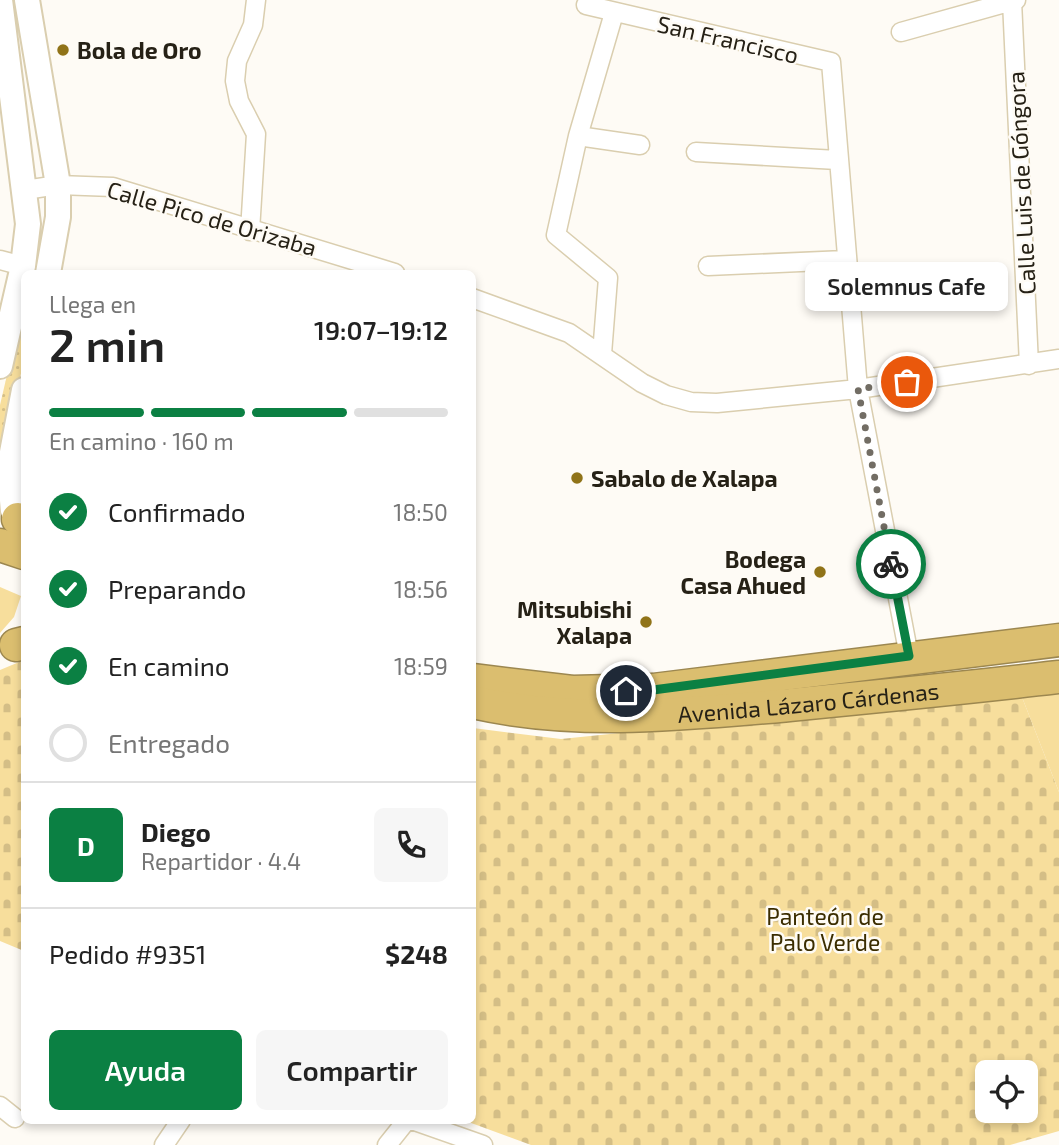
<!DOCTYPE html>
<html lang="es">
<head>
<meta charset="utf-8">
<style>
	body { margin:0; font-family:"Exo 2",sans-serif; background:#f6f6f6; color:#222; height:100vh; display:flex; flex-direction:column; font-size:26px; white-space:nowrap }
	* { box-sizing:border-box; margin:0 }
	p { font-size:23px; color:#767676 }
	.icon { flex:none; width:38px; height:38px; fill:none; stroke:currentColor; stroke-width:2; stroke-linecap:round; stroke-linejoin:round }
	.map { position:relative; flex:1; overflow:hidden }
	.side { position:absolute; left:21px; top:270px; width:455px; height:854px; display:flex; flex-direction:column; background:#fff; border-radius:10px; box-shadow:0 4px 10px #0003 }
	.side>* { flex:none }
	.fabs { position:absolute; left:975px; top:1060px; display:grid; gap:14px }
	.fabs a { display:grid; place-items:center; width:63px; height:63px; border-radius:10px; background:#fff; box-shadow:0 4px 10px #0003; font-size:35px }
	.pin { position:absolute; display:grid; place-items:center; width:60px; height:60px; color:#fff; margin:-30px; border:4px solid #fff; border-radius:50%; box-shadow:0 2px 7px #0007 }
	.courier { position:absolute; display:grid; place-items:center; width:70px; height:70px; margin:-35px; border:5px solid #0b8043; border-radius:50%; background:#fff; color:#222; box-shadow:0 2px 9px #0007 }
	.bubble { position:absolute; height:49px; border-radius:10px; background:#fff; box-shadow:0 4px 10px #0003; font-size:23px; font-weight:600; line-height:49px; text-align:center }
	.headline em { font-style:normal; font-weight:600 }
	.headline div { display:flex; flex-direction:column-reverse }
	.headline { display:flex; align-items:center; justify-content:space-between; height:119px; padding:0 28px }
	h1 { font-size:46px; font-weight:600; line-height:52px }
	.bar { display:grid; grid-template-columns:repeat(4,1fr); gap:10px 7px; align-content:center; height:84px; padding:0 28px }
	.bar i { height:9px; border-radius:5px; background:#e0e0e0 }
	.bar .current { background:#0b8043 }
	.bar p { grid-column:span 4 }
	.line { display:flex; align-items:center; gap:18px; padding:0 28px; border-top:2px solid #e0e0e0 }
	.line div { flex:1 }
	.round { display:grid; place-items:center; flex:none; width:74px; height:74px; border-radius:10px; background:#f6f6f6 }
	ol { padding:0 28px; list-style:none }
	li { display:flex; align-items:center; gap:21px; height:77px }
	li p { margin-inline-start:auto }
	li .icon { padding:7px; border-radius:50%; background:#0b8043; color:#fff; stroke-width:4 }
	li:last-child { color:#767676 }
	li i { width:38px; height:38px; border:4px solid #e0e0e0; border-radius:50% }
	.button { display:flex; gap:14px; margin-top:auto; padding:14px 28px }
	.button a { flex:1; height:80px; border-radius:10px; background:#0b8043; color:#fff; font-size:28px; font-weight:600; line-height:80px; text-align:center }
	.button a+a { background:#f6f6f6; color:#222 }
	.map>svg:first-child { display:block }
	.grass { fill:url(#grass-dots) }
	.cemetery { fill:url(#cemetery-stones); fill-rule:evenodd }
	.park { fill:#f7de9c }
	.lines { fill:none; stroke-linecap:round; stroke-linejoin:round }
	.street-casing { stroke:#daceaf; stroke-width:21 }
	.secondary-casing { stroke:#daceaf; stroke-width:28 }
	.highway-casing { stroke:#9c8750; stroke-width:35 }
	.street { stroke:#fff; stroke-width:18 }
	.secondary { stroke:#fff; stroke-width:24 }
	.highway { stroke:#dbbe6f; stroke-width:32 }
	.done { stroke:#726d64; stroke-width:7; stroke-dasharray:0 12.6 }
	.route { stroke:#0b8043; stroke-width:9 }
	.poi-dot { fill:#907318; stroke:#fefbf5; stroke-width:2.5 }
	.labels { text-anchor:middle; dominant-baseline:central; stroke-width:5; stroke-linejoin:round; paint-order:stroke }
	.street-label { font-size:23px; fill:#262116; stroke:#fefbf5 }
	.poi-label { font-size:23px; font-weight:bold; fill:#262116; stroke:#fefbf5; text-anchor:start }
	.park-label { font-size:23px; fill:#3b2d00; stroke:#fefbf5 }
</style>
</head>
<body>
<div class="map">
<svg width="1059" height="1145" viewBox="0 0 1059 1145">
	<defs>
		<pattern id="grass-dots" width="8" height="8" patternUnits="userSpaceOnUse" patternTransform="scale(1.75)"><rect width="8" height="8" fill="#f7de9c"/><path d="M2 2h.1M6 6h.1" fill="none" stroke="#d4be86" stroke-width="1.8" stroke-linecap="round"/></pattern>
		<pattern id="cemetery-stones" width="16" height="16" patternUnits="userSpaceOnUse" patternTransform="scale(1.75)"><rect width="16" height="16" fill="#f7de9c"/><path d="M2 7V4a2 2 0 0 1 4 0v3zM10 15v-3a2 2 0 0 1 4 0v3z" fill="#d4be86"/></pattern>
	</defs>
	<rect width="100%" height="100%" fill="#fefbf5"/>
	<path class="grass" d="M24,302V359L2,464L0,492V405Z"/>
	<path class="cemetery" d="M24,660V951L0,941V670Z
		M1020,692L1059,792V1131L1010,1145H531L463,1120H472L473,728L561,739ZM987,1073H1026V1111H987Z"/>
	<path class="park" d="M0,587L21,596L14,617L0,633Z
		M1059,691V792L1020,692Z"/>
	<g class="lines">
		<g class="street-casing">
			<path id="street" d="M1012,1L1029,365
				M586,5L831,62L858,389L909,656
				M901,32L1016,0
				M578,136L640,145
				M696,152L837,160
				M25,190L58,185L113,187L395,273
				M250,231L256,134L239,101L235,81L237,61L253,25L256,0
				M0,260L23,266
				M708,266L845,260
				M472,298L569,333L642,383L666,395L691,402L717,403L858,389L1059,359
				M602,354L608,278L556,235L578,136L614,13
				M0,1106L15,1118
				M412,1120L483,1145
				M164,1145L181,1120
				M387,1145L407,1120"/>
		</g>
		<g class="secondary-casing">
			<path id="secondary" d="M27,0L58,185V217L48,273
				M0,366L23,266L28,224L0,0
				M13,511L9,468L24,390"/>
		</g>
		<g class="highway-casing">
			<g id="highway">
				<path d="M18,519L24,522"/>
				<path d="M0,545L24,553"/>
				<path d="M16,645L24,643"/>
				<path d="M472,680L572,692L653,690L1059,640"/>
				<path id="s1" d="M472,702C575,725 675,715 779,706C872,697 966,688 1059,677"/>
			</g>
		</g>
		<use href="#street" class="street"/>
		<use href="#secondary" class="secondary"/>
		<use href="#highway" class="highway"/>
	</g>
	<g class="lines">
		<path class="done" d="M891,564L858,389L907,382"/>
		<path class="route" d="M626,691L653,690L909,656L891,564"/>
	</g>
	<g class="poi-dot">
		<circle cx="63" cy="50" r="7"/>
		<circle cx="577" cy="478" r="7"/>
		<circle cx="820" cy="572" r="7"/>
		<circle cx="646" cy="622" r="7"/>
	</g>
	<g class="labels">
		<g class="street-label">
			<text transform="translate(728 39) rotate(13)">San Francisco</text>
			<text transform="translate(1021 183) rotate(-93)">Calle Luis de Góngora</text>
			<text transform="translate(212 218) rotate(16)">Calle Pico de Orizaba</text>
			<text stroke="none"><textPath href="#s1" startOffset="338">Avenida Lázaro Cárdenas</textPath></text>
		</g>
		<g class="poi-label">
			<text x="77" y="50">Bola de Oro</text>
			<text x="591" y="478">Sabalo de Xalapa</text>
			<text x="806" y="559" text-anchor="end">Bodega<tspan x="806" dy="26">Casa Ahued</tspan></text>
			<text x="632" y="609" text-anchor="end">Mitsubishi<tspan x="632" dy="26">Xalapa</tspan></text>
		</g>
		<g class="park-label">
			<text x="825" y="916">Panteón de<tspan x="825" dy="26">Palo Verde</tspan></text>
		</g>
	</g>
</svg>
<div class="fabs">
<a><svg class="icon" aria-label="locate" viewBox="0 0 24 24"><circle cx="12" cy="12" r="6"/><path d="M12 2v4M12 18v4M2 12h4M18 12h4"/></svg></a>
</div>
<div class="pin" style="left:907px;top:382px;background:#ea580c"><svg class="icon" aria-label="bag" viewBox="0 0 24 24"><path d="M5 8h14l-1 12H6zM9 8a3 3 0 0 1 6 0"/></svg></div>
<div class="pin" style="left:626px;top:691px;background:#1f2937"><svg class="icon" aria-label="home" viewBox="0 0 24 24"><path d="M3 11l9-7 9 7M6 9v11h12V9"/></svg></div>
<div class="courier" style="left:891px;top:564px"><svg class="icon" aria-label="bike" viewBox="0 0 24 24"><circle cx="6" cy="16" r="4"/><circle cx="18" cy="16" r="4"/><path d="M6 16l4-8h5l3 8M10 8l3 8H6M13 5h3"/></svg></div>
<div class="bubble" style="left:805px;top:262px;width:203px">Solemnus Cafe</div>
<section class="side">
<div class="headline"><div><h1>2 min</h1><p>Llega en</p></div><em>19:07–19:12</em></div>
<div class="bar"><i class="current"></i><i class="current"></i><i class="current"></i><i></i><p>En camino · 160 m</p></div>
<ol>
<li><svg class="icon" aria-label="check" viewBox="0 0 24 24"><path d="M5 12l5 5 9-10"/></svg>Confirmado<p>18:50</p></li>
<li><svg class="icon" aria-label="check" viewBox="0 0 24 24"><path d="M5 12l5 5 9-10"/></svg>Preparando<p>18:56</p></li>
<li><svg class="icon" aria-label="check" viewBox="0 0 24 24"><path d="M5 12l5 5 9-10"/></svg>En camino<p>18:59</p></li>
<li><i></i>Entregado</li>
</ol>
<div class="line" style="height:126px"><b class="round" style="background:#0b8043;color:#fff">D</b><div><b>Diego</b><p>Repartidor · 4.4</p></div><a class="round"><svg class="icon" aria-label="phone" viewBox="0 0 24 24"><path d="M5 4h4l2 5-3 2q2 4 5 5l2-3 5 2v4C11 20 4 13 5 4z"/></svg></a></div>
<div class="line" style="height:91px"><div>Pedido #9351</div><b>$248</b></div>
<div class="button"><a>Ayuda</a><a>Compartir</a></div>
</section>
</div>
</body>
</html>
